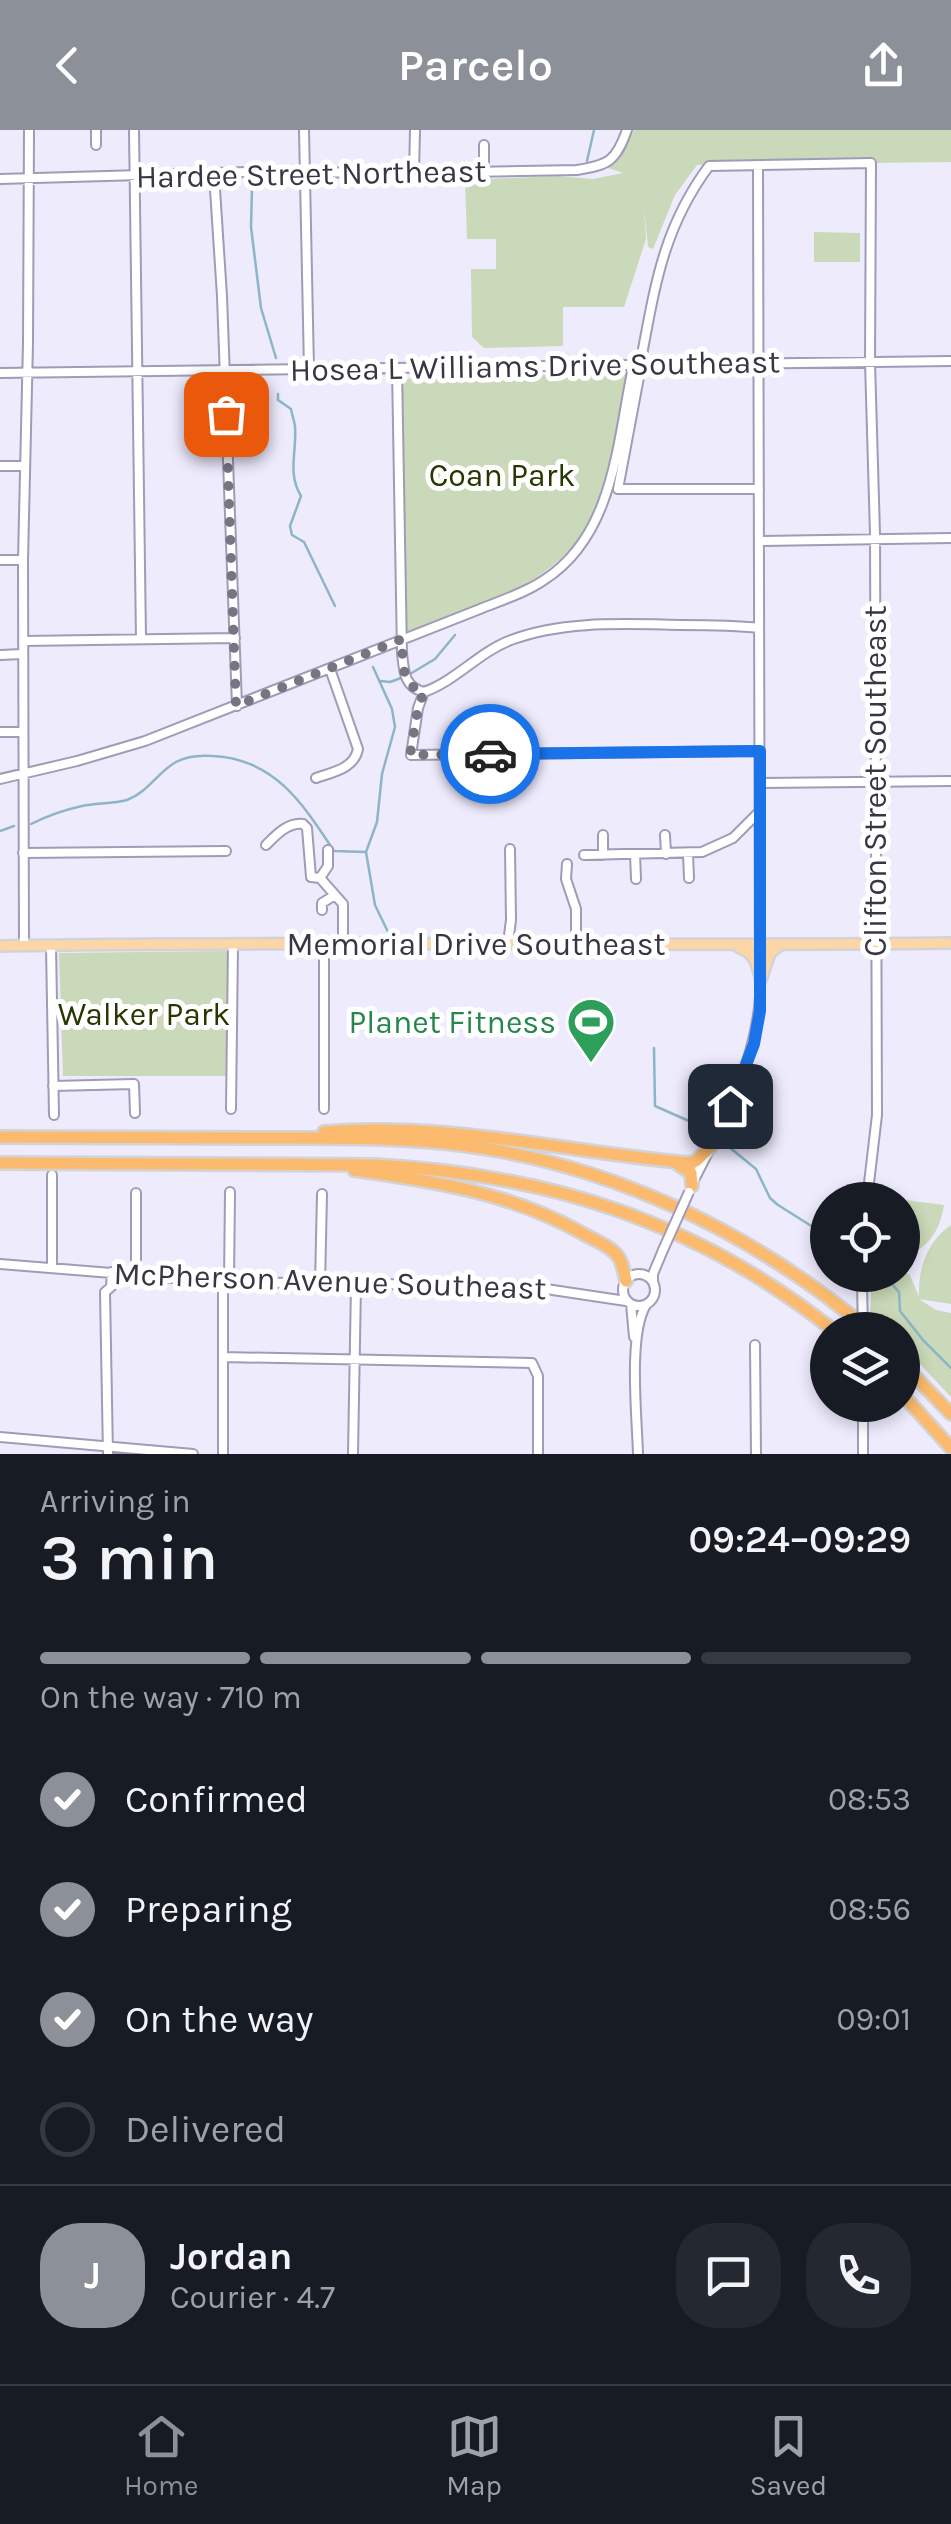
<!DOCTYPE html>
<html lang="en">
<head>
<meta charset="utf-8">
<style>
	body { margin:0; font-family:Karla,sans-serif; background:#242831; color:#f1f3f6; height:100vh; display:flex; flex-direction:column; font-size:38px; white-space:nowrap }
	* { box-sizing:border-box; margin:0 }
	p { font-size:32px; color:#9ea1a6 }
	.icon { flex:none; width:55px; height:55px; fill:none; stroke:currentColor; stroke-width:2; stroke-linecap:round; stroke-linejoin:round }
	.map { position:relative; height:1324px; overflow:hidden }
	.side { display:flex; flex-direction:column; background:#171b24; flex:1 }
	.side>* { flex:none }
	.buttons { position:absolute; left:810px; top:1052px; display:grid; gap:20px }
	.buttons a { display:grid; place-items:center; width:110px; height:110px; border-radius:50%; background:#171b24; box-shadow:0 5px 15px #0003; font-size:50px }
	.pin { position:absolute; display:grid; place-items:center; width:85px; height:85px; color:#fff; margin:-42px; border-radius:20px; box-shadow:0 5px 15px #0006 }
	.courier { position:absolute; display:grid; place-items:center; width:100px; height:100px; margin:-50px; border:8px solid #1a73e8; border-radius:50%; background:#fff; color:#222; box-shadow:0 2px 12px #0007 }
	.summary em { font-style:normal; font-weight:600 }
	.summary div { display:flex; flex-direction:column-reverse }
	.summary { display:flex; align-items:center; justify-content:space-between; height:170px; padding:0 40px }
	h1 { font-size:65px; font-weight:600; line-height:75px }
	.bar { display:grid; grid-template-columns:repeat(4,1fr); gap:15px 10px; align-content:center; height:120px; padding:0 40px }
	.bar i { height:12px; border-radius:8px; background:#363941 }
	.bar .active { background:#8c9099 }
	.bar p { grid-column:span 4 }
	.line { display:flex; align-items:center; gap:25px; padding:0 40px; border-top:2px solid #363941 }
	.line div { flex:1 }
	.round { display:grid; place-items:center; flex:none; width:105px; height:105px; border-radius:40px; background:#242831 }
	ol { padding:0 40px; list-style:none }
	li { display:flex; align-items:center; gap:30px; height:110px }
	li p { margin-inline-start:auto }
	li .icon { padding:10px; border-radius:50%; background:#8c9099; color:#fff; stroke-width:4 }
	li:last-child { color:#9ea1a6 }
	li i { width:55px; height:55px; border:5px solid #363941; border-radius:50% }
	header { display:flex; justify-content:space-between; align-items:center; height:130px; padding:0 40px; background:#8c9099; color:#fff; font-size:45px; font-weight:600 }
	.dock { display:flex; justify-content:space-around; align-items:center; height:140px; border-top:2px solid #363941; background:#171b24; font-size:28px; color:#9ea1a6 }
	.dock a { display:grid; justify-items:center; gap:5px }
	.dock .active { color:#8c9099 }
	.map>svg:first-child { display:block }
	.green { fill:#cad9b9 }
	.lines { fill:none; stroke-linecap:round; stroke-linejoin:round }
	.stream { stroke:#8cb6c7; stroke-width:2.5 }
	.minor-casing { stroke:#a09bb7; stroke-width:12 }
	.major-casing { stroke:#d3d3d5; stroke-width:14 }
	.highway-casing { stroke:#d3d3d5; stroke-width:16 }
	.minor { stroke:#fff; stroke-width:8 }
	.major { stroke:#fdd6a7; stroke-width:9 }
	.highway { stroke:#fbba6d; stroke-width:11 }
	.minor-bridge-casing { stroke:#a09bb7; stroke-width:12; stroke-linecap:butt }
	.minor-bridge { stroke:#fff; stroke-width:8 }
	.done { stroke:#787583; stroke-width:10; stroke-dasharray:0 18 }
	.route { stroke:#1a73e8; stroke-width:12 }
	.labels { text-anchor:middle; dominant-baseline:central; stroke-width:10; stroke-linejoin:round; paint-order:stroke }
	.street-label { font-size:32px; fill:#383642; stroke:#fff }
	.park-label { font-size:32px; fill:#243800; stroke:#fff }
	.leisure-label { font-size:32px; fill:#27864d; stroke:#fff; text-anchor:end }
</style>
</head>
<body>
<header><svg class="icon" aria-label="back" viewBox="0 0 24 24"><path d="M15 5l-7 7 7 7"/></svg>Parcelo<svg class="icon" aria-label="share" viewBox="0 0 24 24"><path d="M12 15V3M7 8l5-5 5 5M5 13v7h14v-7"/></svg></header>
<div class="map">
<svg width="951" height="1324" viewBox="0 0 951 1324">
	<rect width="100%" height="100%" fill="#eeebfd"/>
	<path class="green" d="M634,0H951V32L697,35L675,65L653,119L648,117L644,77L646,109L624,177H563V216L484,218L472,207L471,139H496V109H467L465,50L558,46L593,49L623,43L605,37L620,28Z
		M814,102L860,103V132H814Z
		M622,243L627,244C619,284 614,326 602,365C574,451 485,473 410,502L405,497L400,249Z
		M227,821L229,946H63L59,823Z
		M889,1068L944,1075C940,1101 928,1119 903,1127L902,1070H887Z
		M951,1095V1174L919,1169L936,1180L951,1183V1267L903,1216L902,1200H887L870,1183L872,1145H902L903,1141L910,1145L919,1167C918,1139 927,1111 951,1095Z"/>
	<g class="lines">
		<path class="stream" d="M587,31L594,0
			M252,57L251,97L261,178L276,228
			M278,264V270L291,279C292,285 294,290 295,296C297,322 287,343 301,366L290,396L292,405L304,412L335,476
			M373,537L392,579L395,597L382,644L377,692L366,722L375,775L388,802
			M410,544L435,529L455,505
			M381,551L390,552L401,548
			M31,694C47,686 64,680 82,676C96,673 113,674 127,670C148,662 158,642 176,632C187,626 200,625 213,626C275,629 303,674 334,721L366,722
			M0,701L14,696
			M654,918L655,976L707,999
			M723,1012L756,1039L770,1068L778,1075L813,1097L820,1098L828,1102
			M884,1145L899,1162L900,1181L923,1210L951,1238"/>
		<g class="minor-casing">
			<path id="minor" d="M96,0V15
				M134,0L141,509
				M304,0L309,239
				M484,42V15
				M414,43L415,0
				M214,44L222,166L237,576
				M0,49L248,42L414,43L577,40C609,35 616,31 627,0
				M637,235L640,242L618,359H759
				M397,238L402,523C404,542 404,557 424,562
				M0,243L951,231
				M0,336H23
				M759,411L951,408
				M0,430H23
				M759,498C733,495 707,495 681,495C626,494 564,490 511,510C479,522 457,550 424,562L418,578L411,625L760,621
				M23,511L235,508
				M0,525L22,524
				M0,602H22
				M316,648C333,642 354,639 358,619L330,539
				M0,649L77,631L145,611L480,479C502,470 525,463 544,450C613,406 617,315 632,242L641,230C655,156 663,98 709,36L871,33L870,232L875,404L877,985L867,1070
				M761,653L951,651
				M665,705L666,724
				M266,715C276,705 288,692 303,694L307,698L311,747L320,748L343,774V813
				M23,723L226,721
				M635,724L636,749
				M688,724L689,748
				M584,725L702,722L733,708L760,681
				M603,725V705
				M567,734L566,749L576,779V813
				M320,748L328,736V720
				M322,780V773L335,765
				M508,813L511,790L510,719
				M24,816L23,430L28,213L29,0
				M51,816L54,985
				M53,956L134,954L135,983
				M231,979L233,814
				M324,979V813
				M52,1045V1138
				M693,1052C723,993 755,934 760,867L758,35
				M136,1063V1144
				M0,1134L223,1152L526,1156L626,1171
				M623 1160a16 16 0 1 1 32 0a16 16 0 1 1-32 0Z
				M229,1152L230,1062
				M653,1152V1144L663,1120
				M320,1155L322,1064
				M631,1174L634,1207
				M755,1215L756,1324
				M223,1227L532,1233L538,1246V1324
				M863,1275V1324
				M0,1307L193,1324
				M108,1324L105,1162L111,1157L112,1142
				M223,1324V1152
				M353,1324L356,1155
				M638,1324C637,1287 628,1204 646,1175"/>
		</g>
		<g class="major-casing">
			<path id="major" d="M0,816C317,810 634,817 951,813
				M738,817C756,824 756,833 761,850
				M761,850L770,823L778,817"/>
		</g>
		<g class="highway-casing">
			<path id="highway" d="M324,1002C451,992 565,1022 689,1033L696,1031L711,1016
				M0,1007C88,1008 176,1008 265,1008C330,1008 396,1007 461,1015C612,1034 753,1103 869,1200
				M0,1033L374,1035C547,1044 696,1091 833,1200
				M676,1033L691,1043L692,1056
				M354,1040C433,1051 510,1063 580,1102C590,1108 606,1114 614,1122C622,1129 624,1141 626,1151
				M902,1233L951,1284
				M902,1264L951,1318"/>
		</g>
		<use href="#minor" class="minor"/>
		<use href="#major" class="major"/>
		<use href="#highway" class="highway"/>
		<g class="minor-bridge-casing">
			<path id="minor-bridge" d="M663,1120L689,1062
				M862,1155L863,1200"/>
		</g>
		<use href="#minor-bridge" class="minor-bridge"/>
	</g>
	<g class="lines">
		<path class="done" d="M226,284L236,576L402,509C403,531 400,556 424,562L418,578L410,625L490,624"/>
		<path class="route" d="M490,624L760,621V881L754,914L730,976"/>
	</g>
	<defs>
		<g id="stadium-pin" transform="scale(2.5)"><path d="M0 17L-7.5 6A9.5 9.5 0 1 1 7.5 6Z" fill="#2e9e5b" stroke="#fff"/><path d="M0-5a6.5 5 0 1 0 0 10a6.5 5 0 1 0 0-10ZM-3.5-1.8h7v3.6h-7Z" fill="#fff"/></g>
	</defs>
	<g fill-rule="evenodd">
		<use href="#stadium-pin" x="591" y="892"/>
	</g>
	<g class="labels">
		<g class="street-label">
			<text transform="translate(311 44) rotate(-1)">Hardee Street Northeast</text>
			<text transform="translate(535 236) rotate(-1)">Hosea L Williams Drive Southeast</text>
			<text transform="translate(875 651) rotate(-90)">Clifton Street Southeast</text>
			<text x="476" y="814">Memorial Drive Southeast</text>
			<text transform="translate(330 1151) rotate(2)">McPherson Avenue Southeast</text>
		</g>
		<g class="park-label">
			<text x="502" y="345">Coan Park</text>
			<text x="144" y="884">Walker Park</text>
		</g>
		<g class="leisure-label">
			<text x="556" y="892">Planet Fitness</text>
		</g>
	</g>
</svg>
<div class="buttons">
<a><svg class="icon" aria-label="locate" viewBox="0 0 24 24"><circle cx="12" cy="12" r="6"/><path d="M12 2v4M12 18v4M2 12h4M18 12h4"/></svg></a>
<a><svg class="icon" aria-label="layers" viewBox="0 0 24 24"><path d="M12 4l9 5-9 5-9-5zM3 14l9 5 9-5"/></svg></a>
</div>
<div class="pin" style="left:226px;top:284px;background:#ea580c"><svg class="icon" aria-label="bag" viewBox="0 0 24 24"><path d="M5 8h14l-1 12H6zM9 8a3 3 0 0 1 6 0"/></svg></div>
<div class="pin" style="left:730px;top:976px;background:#1f2937"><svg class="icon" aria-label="home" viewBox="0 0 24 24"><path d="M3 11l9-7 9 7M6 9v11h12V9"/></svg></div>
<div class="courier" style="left:490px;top:624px"><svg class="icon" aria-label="car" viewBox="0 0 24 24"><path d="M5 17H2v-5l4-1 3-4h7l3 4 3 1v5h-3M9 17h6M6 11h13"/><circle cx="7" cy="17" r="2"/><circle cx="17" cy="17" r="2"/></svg></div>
</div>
<section class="side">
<div class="summary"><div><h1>3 min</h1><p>Arriving in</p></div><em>09:24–09:29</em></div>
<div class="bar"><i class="active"></i><i class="active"></i><i class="active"></i><i></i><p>On the way · 710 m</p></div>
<ol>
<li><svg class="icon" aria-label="check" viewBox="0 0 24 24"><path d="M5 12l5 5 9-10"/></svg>Confirmed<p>08:53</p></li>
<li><svg class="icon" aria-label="check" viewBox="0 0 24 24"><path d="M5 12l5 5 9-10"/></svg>Preparing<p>08:56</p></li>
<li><svg class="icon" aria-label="check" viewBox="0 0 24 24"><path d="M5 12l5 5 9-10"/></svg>On the way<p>09:01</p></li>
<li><i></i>Delivered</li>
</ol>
<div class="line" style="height:180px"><b class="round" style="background:#8c9099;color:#fff">J</b><div><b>Jordan</b><p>Courier · 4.7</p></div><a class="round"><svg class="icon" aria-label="chat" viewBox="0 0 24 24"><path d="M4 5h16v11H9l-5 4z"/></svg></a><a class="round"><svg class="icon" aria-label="phone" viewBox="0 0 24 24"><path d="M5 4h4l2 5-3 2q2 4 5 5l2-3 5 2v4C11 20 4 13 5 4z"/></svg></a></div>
</section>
<nav class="dock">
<a class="active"><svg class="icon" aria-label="home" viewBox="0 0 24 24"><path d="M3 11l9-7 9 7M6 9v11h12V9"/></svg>Home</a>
<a><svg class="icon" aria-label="map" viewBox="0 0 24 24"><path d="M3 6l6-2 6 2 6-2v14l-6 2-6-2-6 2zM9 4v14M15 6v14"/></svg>Map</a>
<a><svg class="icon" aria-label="saved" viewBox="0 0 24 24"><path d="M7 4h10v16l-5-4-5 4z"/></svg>Saved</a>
</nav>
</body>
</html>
